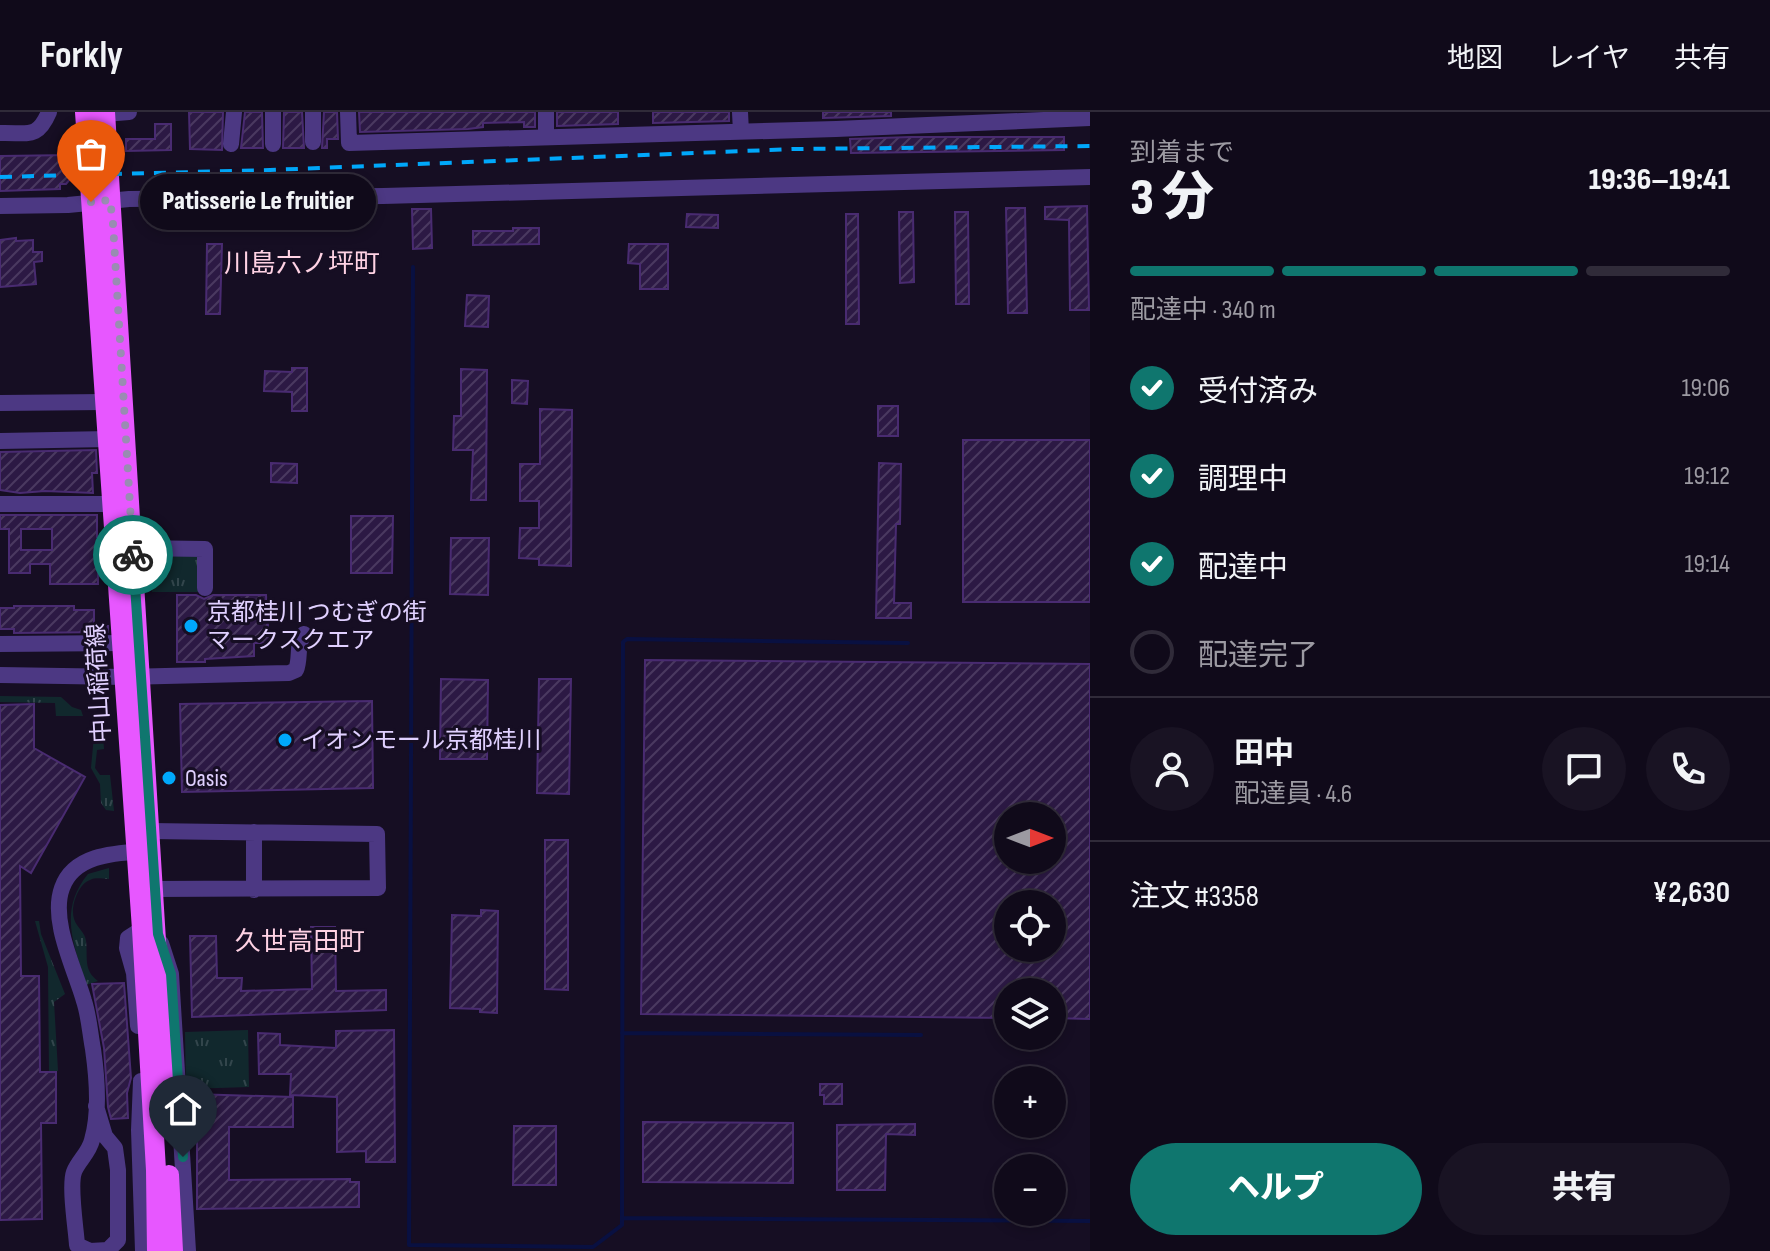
<!DOCTYPE html>
<html lang="ja">
<head>
<meta charset="utf-8">
<style>
	body { margin:0; font-family:"Sofia Sans Condensed","Noto Sans JP",sans-serif; background:#191323; color:#f1f3f6; height:100vh; display:flex; flex-direction:column; font-size:30px; white-space:nowrap }
	* { box-sizing:border-box; margin:0 }
	p { font-size:26px; color:#9c9aa2 }
	.icon { flex:none; width:44px; height:44px; fill:none; stroke:currentColor; stroke-width:2; stroke-linecap:round; stroke-linejoin:round }
	.map { position:relative; flex:1; overflow:hidden }
	.panel { display:flex; flex-direction:column; background:#100a1a; width:680px }
	.panel>* { flex:none }
	.needle { width:52px; rotate:90deg }
	.tools { position:absolute; left:994px; top:690px; display:grid; gap:16px }
	.tools a { display:grid; place-items:center; width:72px; height:72px; border-radius:50%; background:#100a1a; box-shadow:0 4px 12px #0003,0 0 0 2px #302b39; font-size:40px }
	.pin { position:absolute; display:grid; place-items:center; width:68px; height:68px; color:#fff; margin:-82px -34px; border-radius:50% 50% 50% 0; rotate:-45deg; box-shadow:0 0 8px #0007 }
	.pin .icon { rotate:45deg }
	.courier { position:absolute; display:grid; place-items:center; width:80px; height:80px; margin:-40px; border:6px solid #0f766e; border-radius:50%; background:#fff; color:#222; box-shadow:0 2px 10px #0007 }
	.bubble { position:absolute; height:56px; border-radius:28px; background:#100a1a; box-shadow:0 4px 12px #0003,0 0 0 2px #302b39; font-size:26px; font-weight:800; line-height:56px; text-align:center }
	.summary em { font-style:normal; font-weight:800 }
	.summary div { display:flex; flex-direction:column-reverse }
	.summary { display:flex; align-items:center; justify-content:space-between; height:136px; padding:0 40px }
	h1 { font-size:52px; font-weight:800; line-height:60px }
	.bar { display:grid; grid-template-columns:repeat(4,1fr); gap:12px 8px; align-content:center; height:96px; padding:0 40px }
	.bar i { height:10px; border-radius:6px; background:#302b39 }
	.bar .active { background:#0f766e }
	.bar p { grid-column:span 4 }
	.line { display:flex; align-items:center; gap:20px; padding:0 40px; border-top:2px solid #302b39 }
	.line div { flex:1 }
	.round { display:grid; place-items:center; flex:none; width:84px; height:84px; border-radius:42px; background:#191323 }
	ol { padding:0 40px; list-style:none }
	li { display:flex; align-items:center; gap:24px; height:88px }
	li p { margin-inline-start:auto }
	li .icon { padding:8px; border-radius:50%; background:#0f766e; color:#fff; stroke-width:4 }
	li:last-child { color:#9c9aa2 }
	li i { width:44px; height:44px; border:4px solid #302b39; border-radius:50% }
	.button { display:flex; gap:16px; margin-top:auto; padding:16px 40px }
	.button a { flex:1; height:92px; border-radius:48px; background:#0f766e; color:#fff; font-size:32px; font-weight:800; line-height:92px; text-align:center }
	.button a+a { background:#191323; color:#f1f3f6 }
	header { display:flex; align-items:center; gap:48px; box-sizing:border-box; height:112px; padding:0 40px; background:#100a1a; border-bottom:2px solid #302b39 }
	header strong { font-size:38px }
	nav { display:flex; gap:44px; margin-inline-start:auto; font-size:28px }
	main { display:flex; flex:1; min-height:0 }
	.map>svg:first-child { display:block }
	.grass { fill:url(#grass-tufts) }
	.lines { fill:none; stroke-linecap:round; stroke-linejoin:round }
	.stream { stroke:#091041; stroke-width:4 }
	.building { fill:url(#building-hatch); stroke:#492b71; stroke-width:2; fill-rule:evenodd }
	.minor { stroke:#4c3883; stroke-width:16 }
	.major { stroke:#e757ff; stroke-width:20 }
	.rail { stroke:#00a8fb; stroke-width:4; stroke-dasharray:12 10; stroke-linecap:butt }
	.done { stroke:#998cb2; stroke-width:8; stroke-dasharray:0 14.4 }
	.route { stroke:#0f766e; stroke-width:10 }
	.poi-dot { fill:#00a8fb; stroke:#160e23; stroke-width:3 }
	.labels { text-anchor:middle; dominant-baseline:central; stroke-width:6; stroke-linejoin:round; paint-order:stroke }
	.poi-label { font-size:24px; fill:#e0d0ff; stroke:#160e23; text-anchor:start }
	.street-label { font-size:24px; fill:#e0d0ff; stroke:#160e23 }
	.neighbourhood-label { font-size:26px; fill:#ffd2e4; stroke:#160e23 }
</style>
</head>
<body>
<header>
<strong>Forkly</strong>
<nav><a>地図</a><a>レイヤ</a><a>共有</a></nav>
</header>
<main>
<div class="map">
<svg width="1090" height="1139" viewBox="0 0 1090 1139">
	<defs>
		<pattern id="grass-tufts" width="24" height="20" patternUnits="userSpaceOnUse" patternTransform="scale(2)"><rect width="24" height="20" fill="#11282d"/><path d="M3 7l-1-3M5 7V3M7 7l1-3M15 17l-1-3M17 17v-4M19 17l1-3" fill="none" stroke="#33464c"/></pattern>
		<pattern id="building-hatch" width="6" height="6" patternUnits="userSpaceOnUse" patternTransform="scale(2)"><rect width="6" height="6" fill="#2c1944"/><path d="M-1 1l2-2M0 6l6-6M5 7l2-2" fill="none" stroke="#4a3960"/></pattern>
	</defs>
	<rect width="100%" height="100%" fill="#160e23"/>
	<path class="grass" d="M194,441L200,448V480H152V442Z
		M0,584L61,585L72,595L81,598L83,604H56L55,591L0,590Z
		M94,624H103L104,637L97,638L95,656L100,663H110L114,699L106,698L101,691L100,672L91,656Z
		M109,756V767C102,767 96,765 90,768C78,772 70,795 74,807C77,816 85,820 86,829C88,846 83,858 98,869L86,873C74,832 58,799 88,762Z
		M35,809H39L41,822L65,882L54,890L58,959H49L48,855Z
		M248,918L249,975L186,977L185,920Z"/>
	<g class="lines">
		<path class="stream" d="M413,155L409,1133L593,1135L622,1113L623,530L627,527L908,531
			M622,921L921,923
			M622,1106L1090,1109"/>
	</g>
	<path class="building" d="M189,0H223L222,38L190,37Z
		M245,0H262L263,36H241Z
		M284,0H302L304,36H283Z
		M324,0H337L338,27H327V36H322Z
		M359,0H535V15H524V10L483,11V15L468,17L360,20Z
		M557,0H618V12L557,14Z
		M653,0H729V9L653,11Z
		M823,0H891V4L823,6Z
		M155,12H171V38L126,39V27H155Z
		M911,25H1064V38L851,41L850,27Z
		M72,43V65L66,72H60V77L0,79V44Z
		M1087,94L1089,198H1070L1069,108L1045,107V95Z
		M1006,96H1025L1027,201H1008Z
		M412,97H431L432,136L413,137Z
		M899,100H913L914,170L900,171Z
		M955,100H968L969,192H956Z
		M687,102L718,103V116L686,115Z
		M846,102H858L859,212H846Z
		M513,116H539V132L473,133V119H513Z
		M16,126V129L33,128V140H42V149L34,150L36,172L0,175V128Z
		M207,132H222L220,202H206Z
		M629,132H668V177H640V152L628,151Z
		M467,183L489,184L488,215L465,214Z
		M292,256H307V299H292V280L264,279L265,259L292,260Z
		M461,257L487,258L486,388H471L473,338H453L454,304H461Z
		M512,268L528,269L527,292L512,291Z
		M878,294H898V324H878Z
		M540,297L572,298L571,454L539,453V447L519,446L520,416H539V389H520V352H540Z
		M963,328H1090V490H963Z
		M96,338L97,361H92L93,381L45,379L20,381L0,378V340Z
		M271,351L297,352V371L271,370Z
		M879,351L901,352L900,412H896L894,491H911V506H876Z
		M0,403H97V425H101V461H98V472H50V452H30V461H9V417H0ZM21,417H52V438H21Z
		M351,404H393L392,461H351Z
		M451,426H489L488,483L450,482Z
		M177,483H196L204,487L213,483H266L269,531H254V544L205,547V550H177Z
		M14,494H74V498H94V514H108V520L14,521V517H0V496H14Z
		M645,548L1090,552V907L1052,906V880H1008V906L641,902ZM1008,704H1052V748H1008ZM1008,792H1052V836H1008Z
		M441,567L488,568L487,647H440Z
		M539,567H571L569,682L537,681Z
		M372,589L373,676L182,680L180,592Z
		M34,592V636L85,665L31,761L20,754L21,864H39L40,960H56V1011H41L42,1107L0,1108V593Z
		M545,728H568V878L545,877Z
		M481,798L498,799L497,901L480,900V897L450,896L452,803L481,804Z
		M311,815H335L336,879L386,878V898L192,905L190,824H216L217,866H242L241,879L312,877Z
		M124,871L131,966L127,981L128,1006L111,1007L108,995L104,936L92,872Z
		M394,918L395,1050H366V1039L337,1040V985L290,983L291,962H259L258,921L280,922V933L336,936V919Z
		M820,972H842V992H824V983H820Z
		M192,982L293,985V1015H229V1068L350,1067V1070H359V1095L197,1097V1031H192Z
		M643,1010L793,1011V1071L643,1070Z
		M915,1012V1023L886,1022L885,1078H837V1013Z
		M514,1014H556V1073H513Z"/>
	<g class="lines">
		<path class="minor" d="M348,0L349,31L836,17L1090,6
			M740,0L741,20
			M105,2L129,0
			M0,21C28,20 37,28 49,0
			M546,25V0
			M313,30V0
			M231,32L234,0
			M273,32V0
			M0,94L68,93L129,87L383,84L1090,65
			M0,291L105,290
			M0,329L109,327
			M0,392H113
			M132,436L205,437V476
			M0,532L124,531
			M0,563L125,565L289,561L296,558C301,546 296,532 304,522
			M151,719L377,722L378,776L154,777
			M254,720V778
			M161,831L171,862L188,1139
			M138,914L134,861L127,836L128,826L142,817
			M141,969L139,1018L143,1139
			M96,994L105,1024L115,1036L118,1058V1128L108,1138L90,1139L77,1133C76,1117 69,1074 74,1060C78,1049 89,1041 92,1028C100,1001 97,965 93,937C90,921 89,904 84,889C75,857 50,809 62,776C74,742 116,741 146,739"/>
		<path class="major" d="M85,0L142,817L156,1058L157,1139
			M105,0L165,975
			M169,1063L173,1139"/>
		<path class="rail" d="M0,65L270,58L794,37L1090,34"/>
	</g>
	<g class="lines">
		<path class="done" d="M91,90L110,88L113,112L133,443"/>
		<path class="route" d="M133,443L158,822L171,862L183,1045"/>
	</g>
	<g class="poi-dot">
		<circle cx="191" cy="514" r="8"/>
		<circle cx="285" cy="628" r="8"/>
		<circle cx="169" cy="666" r="8"/>
	</g>
	<g class="labels">
		<g class="poi-label">
			<text x="207" y="500">京都桂川 つむぎの街<tspan x="207" dy="28">マークスクエア</tspan></text>
			<text x="301" y="628">イオンモール京都桂川</text>
			<text x="185" y="666">Oasis</text>
		</g>
		<g class="street-label">
			<text transform="translate(99 571) rotate(-93)">中山稲荷線</text>
		</g>
		<g class="neighbourhood-label">
			<text x="302" y="152">川島六ノ坪町</text>
			<text x="300" y="830">久世高田町</text>
		</g>
	</g>
</svg>
<div class="tools">
<a><svg class="needle" viewBox="-14 -14 28 28"><path d="M0-13l5 13h-10z" fill="#e53935"/><path d="M0 13l5-13h-10z" fill="#9c9aa2"/></svg></a>
<a><svg class="icon" aria-label="locate" viewBox="0 0 24 24"><circle cx="12" cy="12" r="6"/><path d="M12 2v4M12 18v4M2 12h4M18 12h4"/></svg></a>
<a><svg class="icon" aria-label="layers" viewBox="0 0 24 24"><path d="M12 4l9 5-9 5-9-5zM3 14l9 5 9-5"/></svg></a>
<a>+</a>
<a>−</a>
</div>
<div class="pin" style="left:91px;top:90px;background:#ea580c"><svg class="icon" aria-label="bag" viewBox="0 0 24 24"><path d="M5 8h14l-1 12H6zM9 8a3 3 0 0 1 6 0"/></svg></div>
<div class="pin" style="left:183px;top:1045px;background:#1f2937"><svg class="icon" aria-label="home" viewBox="0 0 24 24"><path d="M3 11l9-7 9 7M6 9v11h12V9"/></svg></div>
<div class="courier" style="left:133px;top:443px"><svg class="icon" aria-label="bike" viewBox="0 0 24 24"><circle cx="6" cy="16" r="4"/><circle cx="18" cy="16" r="4"/><path d="M6 16l4-8h5l3 8M10 8l3 8H6M13 5h3"/></svg></div>
<div class="bubble" style="left:140px;top:62px;width:236px">Patisserie Le fruitier</div>
</div>
<section class="panel">
<div class="summary"><div><h1>3 分</h1><p>到着まで</p></div><em>19:36–19:41</em></div>
<div class="bar"><i class="active"></i><i class="active"></i><i class="active"></i><i></i><p>配達中 · 340 m</p></div>
<ol>
<li><svg class="icon" aria-label="check" viewBox="0 0 24 24"><path d="M5 12l5 5 9-10"/></svg>受付済み<p>19:06</p></li>
<li><svg class="icon" aria-label="check" viewBox="0 0 24 24"><path d="M5 12l5 5 9-10"/></svg>調理中<p>19:12</p></li>
<li><svg class="icon" aria-label="check" viewBox="0 0 24 24"><path d="M5 12l5 5 9-10"/></svg>配達中<p>19:14</p></li>
<li><i></i>配達完了</li>
</ol>
<div class="line" style="height:144px"><a class="round"><svg class="icon" aria-label="person" viewBox="0 0 24 24"><circle cx="12" cy="8" r="4"/><path d="M4 21q1-7 8-7t8 7"/></svg></a><div><b>田中</b><p>配達員 · 4.6</p></div><a class="round"><svg class="icon" aria-label="chat" viewBox="0 0 24 24"><path d="M4 5h16v11H9l-5 4z"/></svg></a><a class="round"><svg class="icon" aria-label="phone" viewBox="0 0 24 24"><path d="M5 4h4l2 5-3 2q2 4 5 5l2-3 5 2v4C11 20 4 13 5 4z"/></svg></a></div>
<div class="line" style="height:104px"><div>注文 #3358</div><b>¥2,630</b></div>
<div class="button"><a>ヘルプ</a><a>共有</a></div>
</section>
</main>
</body>
</html>
